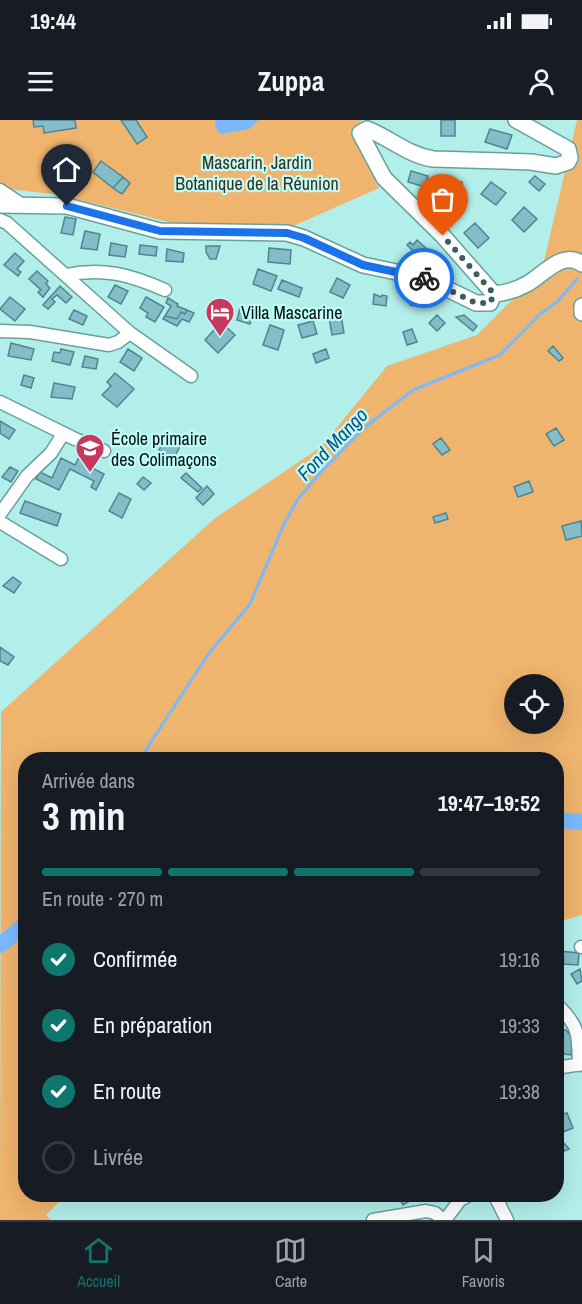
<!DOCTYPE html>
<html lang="fr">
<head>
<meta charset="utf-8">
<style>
	body { margin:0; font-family:"Archivo Narrow",sans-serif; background:#20242c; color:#f1f3f6; height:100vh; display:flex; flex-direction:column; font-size:22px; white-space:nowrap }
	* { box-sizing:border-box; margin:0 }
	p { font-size:20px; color:#9ea1a6 }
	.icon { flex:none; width:33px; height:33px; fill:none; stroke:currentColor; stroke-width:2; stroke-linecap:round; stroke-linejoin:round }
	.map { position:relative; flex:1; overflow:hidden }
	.sheet { position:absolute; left:18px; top:632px; width:546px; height:450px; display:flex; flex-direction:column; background:#171b24; border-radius:24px; box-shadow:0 6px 24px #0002 }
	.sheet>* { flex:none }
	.fabs { position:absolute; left:504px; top:554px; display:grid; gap:12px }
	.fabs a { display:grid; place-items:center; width:60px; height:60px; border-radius:50%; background:#171b24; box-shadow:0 6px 24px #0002; font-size:30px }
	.pin { position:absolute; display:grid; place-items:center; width:51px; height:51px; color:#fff; margin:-62px -26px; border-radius:50% 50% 50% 0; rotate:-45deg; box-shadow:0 0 6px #0007 }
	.pin .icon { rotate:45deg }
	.courier { position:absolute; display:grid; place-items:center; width:60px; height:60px; margin:-30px; border:4px solid #1a73e8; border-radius:50%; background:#fff; color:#222; box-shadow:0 2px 8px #0007 }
	.summary em { font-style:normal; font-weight:800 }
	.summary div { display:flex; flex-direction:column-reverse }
	.summary { display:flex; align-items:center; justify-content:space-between; height:102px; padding:0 24px }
	h1 { font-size:39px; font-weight:800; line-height:45px }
	.bar { display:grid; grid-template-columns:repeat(4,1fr); gap:9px 6px; align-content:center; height:72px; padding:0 24px }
	.bar i { height:8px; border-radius:4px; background:#363941 }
	.bar .active { background:#0f766e }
	.bar p { grid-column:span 4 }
	ol { padding:0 24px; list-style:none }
	li { display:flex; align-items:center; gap:18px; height:66px }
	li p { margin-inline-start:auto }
	li .icon { padding:6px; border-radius:50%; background:#0f766e; color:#fff; stroke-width:4 }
	li:last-child { color:#9ea1a6 }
	li i { width:33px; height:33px; border:3px solid #363941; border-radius:50% }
	.status { display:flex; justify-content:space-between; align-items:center; height:42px; padding:0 30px; background:#171b24; direction:ltr }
	.status svg { height:16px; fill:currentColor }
	header { display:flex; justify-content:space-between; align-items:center; height:78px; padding:0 24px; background:#171b24; font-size:27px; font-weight:800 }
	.tab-bar { display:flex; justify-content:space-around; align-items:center; height:84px; border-top:2px solid #363941; background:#171b24; font-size:16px; color:#9ea1a6 }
	.tab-bar a { display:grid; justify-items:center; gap:3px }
	.tab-bar .active { color:#0f766e }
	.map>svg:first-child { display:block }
	.green { fill:#efb46d; fill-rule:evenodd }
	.water { fill:#79bafe }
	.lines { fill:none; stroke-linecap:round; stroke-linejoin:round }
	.stream { stroke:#79bafe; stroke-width:3 }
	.river { stroke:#79bafe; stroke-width:16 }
	.building { fill:#84bdc8; stroke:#4e8590; stroke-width:1.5 }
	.minor-casing { stroke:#67a19d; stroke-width:15 }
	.major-casing { stroke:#67a19d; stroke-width:18 }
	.minor { stroke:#fff; stroke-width:12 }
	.major { stroke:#fff; stroke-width:15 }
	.done { stroke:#3e5e5c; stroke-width:6; stroke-dasharray:0 10.8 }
	.route { stroke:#1a73e8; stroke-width:8 }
	.labels { text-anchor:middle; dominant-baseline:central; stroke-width:4.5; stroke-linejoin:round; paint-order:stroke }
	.park-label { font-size:18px; fill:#3c2d1c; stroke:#bffcf7 }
	.poi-label { font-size:18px; fill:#00100f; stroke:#bffcf7; text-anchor:start }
	.water-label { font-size:20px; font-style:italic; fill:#134f84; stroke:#bffcf7 }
</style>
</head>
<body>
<div class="status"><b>19:44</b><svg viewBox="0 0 49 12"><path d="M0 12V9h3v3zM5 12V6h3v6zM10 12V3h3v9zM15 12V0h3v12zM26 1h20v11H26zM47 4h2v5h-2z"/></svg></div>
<header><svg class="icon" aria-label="menu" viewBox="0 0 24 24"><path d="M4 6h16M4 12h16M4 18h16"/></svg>Zuppa<svg class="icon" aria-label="person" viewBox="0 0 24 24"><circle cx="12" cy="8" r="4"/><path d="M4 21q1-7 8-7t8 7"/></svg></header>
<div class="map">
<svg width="582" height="1100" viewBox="0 0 582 1100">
	<rect width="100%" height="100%" fill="#b2eeea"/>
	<path class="green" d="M0,0H362L350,12L379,68L291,107L177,104L60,75L0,68Z
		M577,0H582V795L557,802L556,639H26V1074H67L46,1095L51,1100H0L1,592L214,399L321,327L387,246L477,215L542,150ZM514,564H554V603H514Z"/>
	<path class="water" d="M216,0H259L249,9L220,14L215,6Z"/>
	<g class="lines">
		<path class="stream" d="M140,639L209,533L250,484L284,404L298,379L319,354L364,308L413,270L500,235L539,195L557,182L577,159"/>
		<path class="river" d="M556,700L582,702
			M0,825L26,804"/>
	</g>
	<path class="building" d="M33,0H75L76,8L44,13L43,6L34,7Z
		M121,0H136L147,17L137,24Z
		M441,0H455V16H441Z
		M490,9L512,15L507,29L485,22Z
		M101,41L123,57L113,68L93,52Z
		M411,51L428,56L425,67L408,62Z
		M535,56L545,64L539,71L529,62Z
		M123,57L130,63L122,74L113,68Z
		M439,61L462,62V78L439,77Z
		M491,62L506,73L496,85L481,74Z
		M524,87L537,99L524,112L512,100Z
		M65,97L76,99L73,115L61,113Z
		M475,103L489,118L478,128L464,113Z
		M85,111L100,114L97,130L81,128Z
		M417,120L431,133L428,135L436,142L431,148L407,125L410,122L413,125Z
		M111,123L127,126L125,137L109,135Z
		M140,125L157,127L156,136L139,134Z
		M206,126H220L216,139H210L206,132Z
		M269,128L291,130L290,144L268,142Z
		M167,129L184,133L183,142L166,141Z
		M15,133L24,141L17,149L21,152L18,156L4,145Z
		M258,149L277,156L271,171L253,164Z
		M37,151L48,161L46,164L50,168L43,177L38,172L41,170L29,159Z
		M337,158L350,165L343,178L330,172Z
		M282,160L302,168L299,177L278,169Z
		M115,165L128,171L121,184L108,177Z
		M60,166L72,177L66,183L57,175L52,179L55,182L48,189L43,185Z
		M374,174L381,177L382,175L387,176L386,186L373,184Z
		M412,175L426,176L425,187L410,185Z
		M10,177L25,189L15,201L0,189Z
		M146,177L164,187L155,202L146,197L148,193L140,188Z
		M168,178L178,184L177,186L187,190L185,194L181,192L177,199L165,196L171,186L166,183Z
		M240,188L253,192L250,204L237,200Z
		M74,190L87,196L83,205L69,199Z
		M187,190L194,193L189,202L182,199L177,206L163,199L165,196L177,199L181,192L185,194Z
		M341,195L344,213L332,215L329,197Z
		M437,195L445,203L437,211L429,203Z
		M464,195L477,206L473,211L456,197Z
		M313,201L317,214L302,218L298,205Z
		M221,202L235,215L218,233L205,220Z
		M270,205L284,210L278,230L263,225Z
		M412,209L417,222L407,225L403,212Z
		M11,223L34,229L31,240L8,236Z
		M553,226L563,238L559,241L548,231Z
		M61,229L74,232L70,245L52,241L54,232L60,233Z
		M128,229L142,238L134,251L120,242Z
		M326,229L329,238L316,243L313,234Z
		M85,236L98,239L96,249L82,247Z
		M115,253L134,269L117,287L102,275L111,266L107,262Z
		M24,255L34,258L31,268L21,265Z
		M54,263L75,267L72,279L51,277Z
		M0,301L15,310L9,319L0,313Z
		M556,308L564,320L554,326L546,314Z
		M168,314L182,322L174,338L159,330Z
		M441,318L450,330L442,335L433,324Z
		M79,337L90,343L88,346L104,354L96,370L91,367L94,361L70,349L59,370L36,359L40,352L52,358L61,338L75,345Z
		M10,347L18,351L11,362L2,357Z
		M186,353L202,368L198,372L181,358Z
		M143,357L151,363L144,370L137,364Z
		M529,361L533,372L518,377L514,367Z
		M207,366L214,374L203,385L196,378Z
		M119,373L131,379L122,398L109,391Z
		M25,381L61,394L57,406L20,393Z
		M446,393L448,399L435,403L433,397Z
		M581,401L582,416L566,420L562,406Z
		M13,457L21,463L14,473L3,466Z
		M0,527L14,537L8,545L0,541Z
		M559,831L579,833L578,845L563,844L564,839L558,838Z
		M580,849L582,861L577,864L571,854Z
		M556,910H566L573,918L571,935L556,933Z
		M567,993L573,1008L563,1012L559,1002L562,1000L560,995Z
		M557,1015L569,1029L557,1034L556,1033Z
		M399,1074H414L416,1077L403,1085L397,1075Z"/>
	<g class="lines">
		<g class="minor-casing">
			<path id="minor" d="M0,70L21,84
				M0,100L7,103L130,213L191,256
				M66,155C103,147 131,155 165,170
				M0,211L30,212L109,225L118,222L130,213
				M0,282L75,319L104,331
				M0,394L27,356L51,333L63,314
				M0,402L61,439
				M581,827H582
				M556,884C580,906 578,915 579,945
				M556,948L582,944
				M494,1074L507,1100
				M373,1100L426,1091L435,1093L443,1100
				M445,1100L460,1080L471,1074"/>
		</g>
		<g class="major-casing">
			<path id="major" d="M0,85L67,86L160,111L287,113L304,118L363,145L425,158L476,183H490L494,174
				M494,174L443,116L384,58L360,13L367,9C390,18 408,35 433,39L531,42L556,46L568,42L570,38L568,29L516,0
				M494,174C507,173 516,170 527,164C542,156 563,129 582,144
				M582,186V193"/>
		</g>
		<use href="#minor" class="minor"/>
		<use href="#major" class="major"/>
	</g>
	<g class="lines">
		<path class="done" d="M424,158L476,183H490L494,174L443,116"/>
		<path class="route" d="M67,86L160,111L287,113L304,118L363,145L424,158"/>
	</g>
	<defs>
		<g id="hotel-pin" transform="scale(1.5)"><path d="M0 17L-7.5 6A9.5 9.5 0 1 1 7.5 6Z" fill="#c8395d" stroke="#bffcf7"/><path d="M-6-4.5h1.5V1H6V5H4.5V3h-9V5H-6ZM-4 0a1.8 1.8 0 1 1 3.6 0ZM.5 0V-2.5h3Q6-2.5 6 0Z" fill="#fff"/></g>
		<g id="school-pin" transform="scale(1.5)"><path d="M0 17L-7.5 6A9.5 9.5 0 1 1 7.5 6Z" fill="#c8395d" stroke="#bffcf7"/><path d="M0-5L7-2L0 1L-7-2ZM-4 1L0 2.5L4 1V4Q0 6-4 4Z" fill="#fff"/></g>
	</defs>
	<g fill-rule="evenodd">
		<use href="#hotel-pin" x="220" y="192"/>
		<use href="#school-pin" x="90" y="328"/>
	</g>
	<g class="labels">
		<g class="park-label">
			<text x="257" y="42">Mascarin, Jardin<tspan x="257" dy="21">Botanique de la Réunion</tspan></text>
		</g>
		<g class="poi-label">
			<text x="241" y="192">Villa Mascarine</text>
			<text x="111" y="318">École primaire<tspan x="111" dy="21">des Colimaçons</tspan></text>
		</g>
		<g class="water-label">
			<text transform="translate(332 324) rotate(-46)">Fond Mango</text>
		</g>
	</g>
</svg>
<div class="fabs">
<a><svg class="icon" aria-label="locate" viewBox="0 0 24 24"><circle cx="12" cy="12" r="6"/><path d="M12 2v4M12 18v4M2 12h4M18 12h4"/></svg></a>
</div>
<div class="pin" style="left:443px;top:116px;background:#ea580c"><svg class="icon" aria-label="bag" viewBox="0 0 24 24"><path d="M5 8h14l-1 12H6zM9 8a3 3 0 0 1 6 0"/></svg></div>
<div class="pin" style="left:67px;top:86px;background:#1f2937"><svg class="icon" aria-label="home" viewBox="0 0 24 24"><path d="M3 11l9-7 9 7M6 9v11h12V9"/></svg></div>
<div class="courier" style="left:424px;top:158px"><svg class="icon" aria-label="bike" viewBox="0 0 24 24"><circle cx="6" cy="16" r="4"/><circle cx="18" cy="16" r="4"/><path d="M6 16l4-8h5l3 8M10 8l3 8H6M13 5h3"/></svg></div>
<section class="sheet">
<div class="summary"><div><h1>3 min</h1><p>Arrivée dans</p></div><em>19:47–19:52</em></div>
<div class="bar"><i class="active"></i><i class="active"></i><i class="active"></i><i></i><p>En route · 270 m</p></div>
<ol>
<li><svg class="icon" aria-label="check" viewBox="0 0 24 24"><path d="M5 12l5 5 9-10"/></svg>Confirmée<p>19:16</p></li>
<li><svg class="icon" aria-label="check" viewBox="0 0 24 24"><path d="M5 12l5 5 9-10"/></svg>En préparation<p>19:33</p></li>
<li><svg class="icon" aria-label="check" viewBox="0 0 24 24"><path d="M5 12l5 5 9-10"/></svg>En route<p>19:38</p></li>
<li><i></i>Livrée</li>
</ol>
</section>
</div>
<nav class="tab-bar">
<a class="active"><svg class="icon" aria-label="home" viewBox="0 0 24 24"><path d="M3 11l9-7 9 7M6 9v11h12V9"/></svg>Accueil</a>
<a><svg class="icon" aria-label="map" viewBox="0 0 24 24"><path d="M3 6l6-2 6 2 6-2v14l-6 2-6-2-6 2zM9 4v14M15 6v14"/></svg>Carte</a>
<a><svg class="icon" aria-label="saved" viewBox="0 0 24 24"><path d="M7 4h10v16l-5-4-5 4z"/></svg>Favoris</a>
</nav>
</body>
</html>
